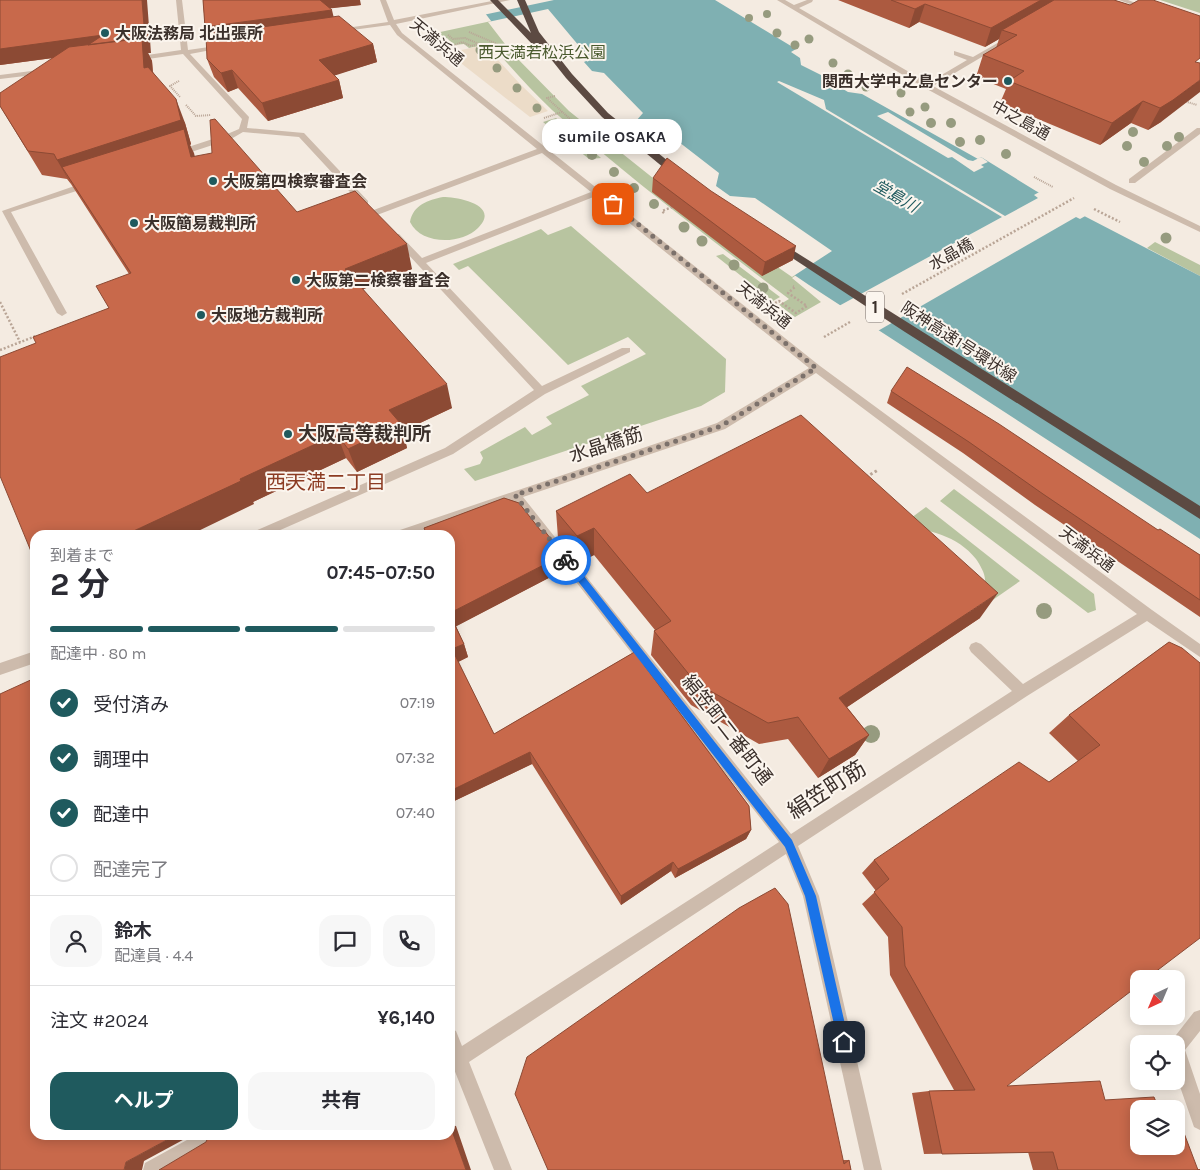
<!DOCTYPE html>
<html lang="ja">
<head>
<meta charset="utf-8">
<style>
	body { margin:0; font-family:Karla,"Noto Sans JP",sans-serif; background:#f7f7f7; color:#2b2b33; height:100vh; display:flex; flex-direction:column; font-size:19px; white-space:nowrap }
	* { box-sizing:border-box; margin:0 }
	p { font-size:16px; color:#7c7c81 }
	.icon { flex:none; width:28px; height:28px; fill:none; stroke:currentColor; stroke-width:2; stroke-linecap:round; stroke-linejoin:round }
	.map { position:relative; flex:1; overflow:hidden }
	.sheet { position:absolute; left:30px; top:530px; width:425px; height:610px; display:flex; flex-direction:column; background:#fff; border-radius:15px; box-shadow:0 2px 12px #0003 }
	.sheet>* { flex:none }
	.needle { width:32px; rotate:224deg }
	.controls { position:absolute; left:1130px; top:970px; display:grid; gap:10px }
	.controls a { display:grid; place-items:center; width:55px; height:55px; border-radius:10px; background:#fff; box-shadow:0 2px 12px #0003; font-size:25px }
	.pin { position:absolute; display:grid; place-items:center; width:42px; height:42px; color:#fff; margin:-21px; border-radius:10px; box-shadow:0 2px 8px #0006 }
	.courier { position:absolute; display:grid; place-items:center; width:50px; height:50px; margin:-25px; border:4px solid #1a73e8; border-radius:50%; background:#fff; color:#222; box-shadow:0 1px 6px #0007 }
	.bubble { position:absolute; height:35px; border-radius:15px; background:#fff; box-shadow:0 2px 12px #0003; font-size:16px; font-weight:700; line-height:35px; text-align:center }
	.head em { font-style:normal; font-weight:700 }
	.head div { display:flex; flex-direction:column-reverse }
	.head { display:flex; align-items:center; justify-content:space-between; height:85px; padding:0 20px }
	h1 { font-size:32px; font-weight:700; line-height:38px }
	.bar { display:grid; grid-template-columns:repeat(4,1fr); gap:8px 5px; align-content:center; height:60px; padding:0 20px }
	.bar i { height:6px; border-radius:4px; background:#e1e1e2 }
	.bar .selected { background:#1f5a5e }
	.bar p { grid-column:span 4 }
	.line { display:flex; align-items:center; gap:12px; padding:0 20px; border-top:1px solid #e1e1e2 }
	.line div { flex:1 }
	.round { display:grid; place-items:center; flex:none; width:52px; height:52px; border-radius:15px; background:#f7f7f7 }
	ol { padding:0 20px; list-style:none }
	li { display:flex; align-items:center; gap:15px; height:55px }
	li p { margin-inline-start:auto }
	li .icon { padding:5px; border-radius:50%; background:#1f5a5e; color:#fff; stroke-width:4 }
	li:last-child { color:#7c7c81 }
	li i { width:28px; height:28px; border:2px solid #e1e1e2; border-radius:50% }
	.button { display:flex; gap:10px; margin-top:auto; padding:10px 20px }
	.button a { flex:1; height:58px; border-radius:15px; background:#1f5a5e; color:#fff; font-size:20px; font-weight:700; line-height:58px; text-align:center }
	.button a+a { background:#f7f7f7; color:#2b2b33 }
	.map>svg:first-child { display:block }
	.green { fill:#b8c4a0 }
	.plaza { fill:#ecdcc8 }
	.water { fill:#7fb0b2 }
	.pier { fill:#f4ebe1 }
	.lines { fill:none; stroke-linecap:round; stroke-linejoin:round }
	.path-far2 { stroke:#b9a596; stroke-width:2; stroke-dasharray:1 1; stroke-linecap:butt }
	.path-far1 { stroke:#b9a596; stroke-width:2.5; stroke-dasharray:2 2; stroke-linecap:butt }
	.path { stroke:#b9a596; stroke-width:3; stroke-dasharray:2.5 2.5; stroke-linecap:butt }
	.minor { fill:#cdbbac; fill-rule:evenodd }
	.highway { fill:#5c4a42; fill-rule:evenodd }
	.tree { fill:#969b7f }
	.wall { fill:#ac5a40 }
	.shaded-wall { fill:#8c4a34 }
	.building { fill:#c8694b; stroke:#8c4a34 }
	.route { fill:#1a73e8 }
	.done { stroke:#7c716b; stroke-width:5; stroke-dasharray:0 9 }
	.poi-dot { fill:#1f5a5e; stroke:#fbf5ee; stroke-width:2 }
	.labels { text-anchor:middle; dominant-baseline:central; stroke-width:4; stroke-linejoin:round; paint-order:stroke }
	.far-poi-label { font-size:16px; font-weight:bold; fill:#3b302b; stroke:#fbf5ee; text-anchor:start }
	.far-street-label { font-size:16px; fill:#3b302b; stroke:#fbf5ee }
	.far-park-label { font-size:16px; fill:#4a5a2e; stroke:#fbf5ee }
	.far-water-label { font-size:16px; font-style:italic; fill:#1f5a5e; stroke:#fbf5ee }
	.shield { fill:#fbf5ee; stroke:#756b66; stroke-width:1 }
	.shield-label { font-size:18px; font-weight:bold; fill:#3b302b }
	.poi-label { font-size:19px; font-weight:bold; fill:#3b302b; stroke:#fbf5ee; text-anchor:start }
	.street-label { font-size:19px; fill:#3b302b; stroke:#fbf5ee }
	.neighbourhood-label { font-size:20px; fill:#8c3b22; stroke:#fbf5ee }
	.near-street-label { font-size:22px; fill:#3b302b; stroke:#fbf5ee }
</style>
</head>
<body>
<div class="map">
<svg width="1200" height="1170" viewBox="0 0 1200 1170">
	<rect width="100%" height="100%" fill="#f4ebe1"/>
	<path class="green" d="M1160,0H1200V13Z
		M548,9L832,251L792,278L821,302L795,317L779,305L789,299C709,238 628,177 552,110C530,89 510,66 490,44L469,48L464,44L454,45L447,38L438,41L431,34Z
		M556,118L601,158L589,159L543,122Z
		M443,197C458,197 501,205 478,228C461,245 421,245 410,222C413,205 428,200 443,197Z
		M571,226L726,359L725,392L701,406L475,481L464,469L480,464L483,458L480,452L525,427L532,435L552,424L546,417L589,395L581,386L646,354L628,337L568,365L468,266L459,270L453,264L541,229L548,235Z
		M1155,242L1200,265V276L1147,248Z
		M723,254L780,297L773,301L716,256Z
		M954,489L1094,594L1096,610L1088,613L940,501Z
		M926,507L1020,581L987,604L982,599C983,594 986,586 985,580C985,573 980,565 976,559C957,535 929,530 900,526Z"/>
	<path class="plaza" d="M484,45L521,85L548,111L530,117L448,53Z"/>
	<path class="water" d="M475,0H715L796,49L791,52L800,58L801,65L835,82L833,83L848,92L862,94L978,159L981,157L1036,191L1200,276V539L809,285L684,200L514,51Z"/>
	<path class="pier" d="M473,0H554L483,15Z
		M548,9L590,59L584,62L592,71L604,73L643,113L636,121L645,130L666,132L719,173L716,186L730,196L755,198L832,251L792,277L683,202L569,111L512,53L488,22Z
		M779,81L824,100L826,109L1005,216L1038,198L1034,195L1041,191L1087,215L1080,219L1076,217L876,332L837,307L1002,217L777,82Z
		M888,112L968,160L973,161L981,157L988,162L981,165L984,167L974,172L952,157L948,158L877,116Z"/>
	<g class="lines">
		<path class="path-far2" d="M469,32L504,47
			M448,35L453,39L465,38L479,44L471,46L462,42L452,46
			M179,81L170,86L180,97
			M555,96L547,98L580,128
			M1184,101L1197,105
			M186,105L196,116L211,115
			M544,118L562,112
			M1034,177L1053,187"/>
		<path class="path-far1" d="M1094,209L1120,222
			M664,213L662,211L675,206
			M902,294L1074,198
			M0,302L20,342
			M775,303L779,301L796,313L807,306L788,293L795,287L793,286
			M824,337L850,322
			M0,350L36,336"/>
		<path class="path" d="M866,477L878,470"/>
		<path class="minor" d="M176,0H182L188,50L223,45L227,47L190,54L249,117L247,128L304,133L368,201V205H362L299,137L243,132L231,139L179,156H173V152L225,135L239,129L242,119L183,54L134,61L130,59L134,57L181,50Z
			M380,0H386L394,20L497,0H510L396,24L402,33L820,366L1152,610L1200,644V657L1147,621L1027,696L798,846L819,896L882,1170H864L803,896L786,854L469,1062L512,1170H494L450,1059V1028L456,1031L462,1046L779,842L513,501L412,535H392L394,532L717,423L809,368L596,196L426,263L542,386L622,348H630V352L545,394L453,454L269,535H251L253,532L445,448L534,390L393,238V234H399L422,258L591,192L542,153L377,215H371V211L537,149L397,35L390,25L337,32V30L339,29L388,22ZM816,373L1137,614L1023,684L981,644L976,642L971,644L969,648L971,652L1012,691L791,834L523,497L725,429Z
			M777,0H785L794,5L807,0H813L812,2L799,8L928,83L967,60L954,55V51L973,57L1008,37H1012V39L933,86L1116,185L1200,226V232L1110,189L925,88Z
			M1119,0H1128L1151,9L1146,10Z
			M47,69L51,71L50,73L0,79V75Z
			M1197,128H1200V134L1135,183H1129V179Z
			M89,181L92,182V186L11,212L67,313L62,316L57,313L2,211Z
			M35,651V663L0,675V663Z
			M1200,1010V1031L1185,1050L1200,1094V1130L1194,1127L1176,1075V1044H1169L1194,1012Z
			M196,1135H223L220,1141L170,1170H143L145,1163Z"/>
		<path class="highway" d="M490,0H498L531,33L517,0H525L539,32L572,74L608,113L683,173V177H675L602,117L566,78L539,44L533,45Z
			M778,241L1200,506V519L905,332L774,246L773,244Z"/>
	</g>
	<g class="tree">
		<circle cx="767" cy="14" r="4"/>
		<circle cx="749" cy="18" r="4"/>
		<circle cx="777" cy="33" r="4.5"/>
		<circle cx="809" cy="39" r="4.5"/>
		<circle cx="795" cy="45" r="4.5"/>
		<circle cx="480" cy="50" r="4.5"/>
		<circle cx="833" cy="63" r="4.5"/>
		<circle cx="497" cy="68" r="4.5"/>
		<circle cx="848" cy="74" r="4.5"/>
		<circle cx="866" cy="87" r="4.5"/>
		<circle cx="517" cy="88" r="4.5"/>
		<circle cx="901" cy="93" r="4.5"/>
		<circle cx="925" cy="107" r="4.5"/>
		<circle cx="537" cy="108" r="4.5"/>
		<circle cx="910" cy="112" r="4.5"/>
		<circle cx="931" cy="123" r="5"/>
		<circle cx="951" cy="123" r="5"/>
		<circle cx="556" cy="124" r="5"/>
		<circle cx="1133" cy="132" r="5"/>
		<circle cx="1179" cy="137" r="5"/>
		<circle cx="574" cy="139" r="5"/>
		<circle cx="980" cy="140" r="5"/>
		<circle cx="960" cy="142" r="5"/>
		<circle cx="1127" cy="146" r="5"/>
		<circle cx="1167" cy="146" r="5"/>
		<circle cx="1006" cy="154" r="5"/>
		<circle cx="592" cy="155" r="5"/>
		<circle cx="1144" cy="162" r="5"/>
		<circle cx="614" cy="172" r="5"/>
		<circle cx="634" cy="188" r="5"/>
		<circle cx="654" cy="204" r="5"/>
		<circle cx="684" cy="227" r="5.5"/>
		<circle cx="1166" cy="238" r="5.5"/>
		<circle cx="702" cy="241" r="5.5"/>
		<circle cx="734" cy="265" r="5.5"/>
		<circle cx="763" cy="288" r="5.5"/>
		<circle cx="1044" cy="611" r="8"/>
		<circle cx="871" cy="734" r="9"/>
	</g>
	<path class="wall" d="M0,0L151,53H148L152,61L153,72L185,123L191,144L190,145L194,156L297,212L412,269L363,289L452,408L403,431L407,448L357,472L346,458L253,502L254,504L36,343L109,308L129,274L71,184L67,179L42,175L0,106L53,58L0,65Z
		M203,0L361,5L330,8L333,17L373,44L377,62L334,75L339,80L343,98L268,121L238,88L228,92L214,77L207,59L208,34L205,27Z
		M838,0H1114L1130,5L1200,16L1161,122L1148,130L1131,123L1100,145L1000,103L1006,89L976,77L983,55L996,48L999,39L985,47L919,22L909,28Z
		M653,178L793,260L762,276L652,192Z
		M891,391L1158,530L1200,555V617L1035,505L963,453L887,403Z
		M647,493L980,618L847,707L869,735L855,755L818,778L788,739L759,744L691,705L651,655L654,631L655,630L594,555L578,563L558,538L556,511Z
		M504,498L519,503L541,531L544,530L563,555L564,570L456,626L464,644L468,657L458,662L494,734L638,650L654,670V678L749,806L751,830L746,839L675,878L671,871L621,905L532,764L450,803V535H426L424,528Z
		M1169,642L1007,1086L1105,1100L1139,1109L1198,1169H1200V1170H1033L1028,1152L924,1154L912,1093L929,1091L954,1090L890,975L888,937L862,904L876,891L862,873L874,860L1049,782L1078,761L1049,733L1069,715Z
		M844,1160H849L851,1170H548Z"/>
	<path class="shaded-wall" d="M142,0H147L151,53H148L152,61L154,91L90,53L0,65V49Z
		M313,0H360L361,5L316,10Z
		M1041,0H1059L1002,30L999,39L985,47L991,28Z
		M925,4L919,22L909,28L915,9Z
		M332,10L336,27L212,45L205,27Z
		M373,44L377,62L324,79L319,60Z
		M232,70L238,88L228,92L221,73Z
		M339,80L343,98L268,121L262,103Z
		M1200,80V92L1161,122L1148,130L1160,108Z
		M176,99L185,123L191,144L190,145L194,153L201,182L62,167L71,184L57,160Z
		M1143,101L1131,123L1100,145L1112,123Z
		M407,244L412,269L352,294L345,269Z
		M796,246L793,260L762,276L765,262Z
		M447,384L452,408L403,431L407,448L357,472L348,449L389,410Z
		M337,434L346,458L253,502L254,504L190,535H125L240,479Z
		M594,528V555L578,563L577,536Z
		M563,555L564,570L453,628L450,613Z
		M998,593L980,618L828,720L839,698Z
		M464,644L468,657L456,663L452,649Z
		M869,735L855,755L818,778L829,759Z
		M530,752L532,764L450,803V791Z
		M751,830L746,839L675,878L678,869Z
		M673,862L671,871L621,905V896Z
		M450,1121L451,1125L456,1126L471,1170H466L450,1128Z
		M176,1135H192L144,1161L142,1170H124L126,1162Z"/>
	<path class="building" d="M0,0H142L145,38L88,45L103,35L0,49Z
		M203,0H320L332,10L205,27Z
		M891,0H1041L991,28L925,4L915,9Z
		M1054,0H1114L1130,5L1139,0H1153L1200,16V58L1195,62L1200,63V80L1173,100L1160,108L1143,101L1112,123L1009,81L1024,71L983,55L1017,35L1002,30Z
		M339,16L373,44L319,60L339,80L262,103L232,70L221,73L207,59L206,35Z
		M142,38L144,68L148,67L176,99L181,120L57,160L54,154L28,151L0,106V93L69,47Z
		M215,119L297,212L355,191L407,244L345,269L447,384L389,410L401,424L348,449L337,434L240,479L241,481L125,535H35V561L0,476V357L36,343L33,337L109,308L96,286L131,273L62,167L184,129L191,157L212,153L210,120Z
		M667,158L711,191L796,246L765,262L653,178Z
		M907,367L999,424L1158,530L1160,529L1200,555V600L1043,494L969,442L891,391Z
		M801,415L998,593L839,698L869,735L829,759L798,717L768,723L696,683L654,631L671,621L594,528L577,536L556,511L630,474L647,493Z
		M504,498L519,503L541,531L544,530L563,555L450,613V535H427L424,528Z
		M450,615L464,644L452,649L494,734L638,650L654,670L644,665L749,806L751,830L678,869L673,862L621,896L530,752L450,791Z
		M1169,642L1182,648L1200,663V938L1146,979H1139V985L1007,1086L1100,1081L1105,1100L1154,1097L1159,1109H1139V1146H1176V1112L1198,1170H1200H1058L1053,1152L942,1154L929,1091L975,1090L905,966L902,927L874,892L889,879L874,860L1019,762L1049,782L1100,745L1069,715Z
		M35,678V1135H176L126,1162L124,1170H0V694Z
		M775,888L788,904L844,1164L849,1160L851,1170H548L515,1094L527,1057L739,908Z
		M450,1125L466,1170H159L206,1142L209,1135H450Z"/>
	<path class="route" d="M566,556L569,557L792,840L816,896L849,1042L848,1046L844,1048L840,1046L838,1042L805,896L785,847L563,562L562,560Z"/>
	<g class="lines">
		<path class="done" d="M566,560L515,495L721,426L816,368L613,204"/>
	</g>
	<g class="poi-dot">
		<circle cx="105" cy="33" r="5"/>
		<circle cx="1008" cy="81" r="5"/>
		<circle cx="213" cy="181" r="5"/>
		<circle cx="134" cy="223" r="5"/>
		<circle cx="296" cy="280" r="5"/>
		<circle cx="201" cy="315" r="5"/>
		<circle cx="288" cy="434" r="5"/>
	</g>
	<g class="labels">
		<g class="far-poi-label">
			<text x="115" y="33">大阪法務局 北出張所</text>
			<text x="998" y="81" text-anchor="end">関西大学中之島センター</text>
			<text x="223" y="181">大阪第四検察審査会</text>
			<text x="144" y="223">大阪簡易裁判所</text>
			<text x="306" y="280">大阪第二検察審査会</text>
			<text x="211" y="315">大阪地方裁判所</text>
		</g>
		<g class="far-street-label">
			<text transform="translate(437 42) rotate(40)">天満浜通</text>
			<text transform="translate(1021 120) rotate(29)">中之島通</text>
			<text transform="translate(951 254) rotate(-29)">水晶橋</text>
			<text transform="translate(764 305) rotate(39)">天満浜通</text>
			<text transform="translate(959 342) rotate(33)">阪神高速1号環状線</text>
			<text transform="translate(1087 549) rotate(37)">天満浜通</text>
		</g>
		<g class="far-park-label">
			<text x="542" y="52">西天満若松浜公園</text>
		</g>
		<g class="far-water-label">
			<text transform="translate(896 196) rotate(30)">堂島川</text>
		</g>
		<rect class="shield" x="866" y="291.5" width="18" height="31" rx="4"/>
		<g class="shield-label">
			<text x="875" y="307">1</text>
		</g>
		<g class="poi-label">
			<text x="298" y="434">大阪高等裁判所</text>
		</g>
		<g class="street-label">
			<text transform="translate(606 445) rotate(-18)">水晶橋筋</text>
			<text transform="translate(727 730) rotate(52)">絹笠町二番町通</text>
		</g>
		<g class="neighbourhood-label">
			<text x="326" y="482">西天満二丁目</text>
		</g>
		<g class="near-street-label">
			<text transform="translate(827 790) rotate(-33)">絹笠町筋</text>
		</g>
	</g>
</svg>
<div class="controls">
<a><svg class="needle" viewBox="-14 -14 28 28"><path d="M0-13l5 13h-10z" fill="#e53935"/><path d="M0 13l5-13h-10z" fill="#7c7c81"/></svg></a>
<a><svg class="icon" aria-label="locate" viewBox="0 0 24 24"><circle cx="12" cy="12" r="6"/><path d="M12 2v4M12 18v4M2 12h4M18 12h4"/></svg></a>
<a><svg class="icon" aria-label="layers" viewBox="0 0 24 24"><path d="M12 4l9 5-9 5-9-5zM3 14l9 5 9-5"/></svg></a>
</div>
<div class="pin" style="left:613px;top:204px;background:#ea580c"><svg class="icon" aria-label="bag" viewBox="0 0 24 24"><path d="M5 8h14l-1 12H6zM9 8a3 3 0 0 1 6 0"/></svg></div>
<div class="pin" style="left:844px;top:1042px;background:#1f2937"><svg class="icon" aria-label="home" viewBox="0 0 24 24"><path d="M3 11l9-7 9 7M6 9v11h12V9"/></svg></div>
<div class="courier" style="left:566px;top:560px"><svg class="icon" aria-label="bike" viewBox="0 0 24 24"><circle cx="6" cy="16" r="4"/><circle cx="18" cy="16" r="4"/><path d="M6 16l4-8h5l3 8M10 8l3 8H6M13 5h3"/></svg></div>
<div class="bubble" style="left:542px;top:119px;width:140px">sumile OSAKA</div>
<section class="sheet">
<div class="head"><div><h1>2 分</h1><p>到着まで</p></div><em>07:45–07:50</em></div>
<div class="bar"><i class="selected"></i><i class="selected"></i><i class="selected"></i><i></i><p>配達中 · 80 m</p></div>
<ol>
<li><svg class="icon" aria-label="check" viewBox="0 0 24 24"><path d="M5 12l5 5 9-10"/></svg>受付済み<p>07:19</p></li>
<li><svg class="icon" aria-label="check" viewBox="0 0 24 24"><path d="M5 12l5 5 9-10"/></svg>調理中<p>07:32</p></li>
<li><svg class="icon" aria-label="check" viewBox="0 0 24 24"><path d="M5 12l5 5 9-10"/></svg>配達中<p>07:40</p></li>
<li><i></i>配達完了</li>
</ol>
<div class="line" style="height:90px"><a class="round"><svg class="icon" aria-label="person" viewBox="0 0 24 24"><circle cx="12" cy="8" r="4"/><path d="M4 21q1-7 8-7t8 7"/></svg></a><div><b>鈴木</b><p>配達員 · 4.4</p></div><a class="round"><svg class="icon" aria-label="chat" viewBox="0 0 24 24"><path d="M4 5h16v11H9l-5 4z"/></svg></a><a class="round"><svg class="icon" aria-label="phone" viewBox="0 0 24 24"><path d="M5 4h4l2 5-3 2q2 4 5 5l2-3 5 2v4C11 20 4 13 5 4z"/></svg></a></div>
<div class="line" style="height:65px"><div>注文 #2024</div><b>¥6,140</b></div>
<div class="button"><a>ヘルプ</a><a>共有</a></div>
</section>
</div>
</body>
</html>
